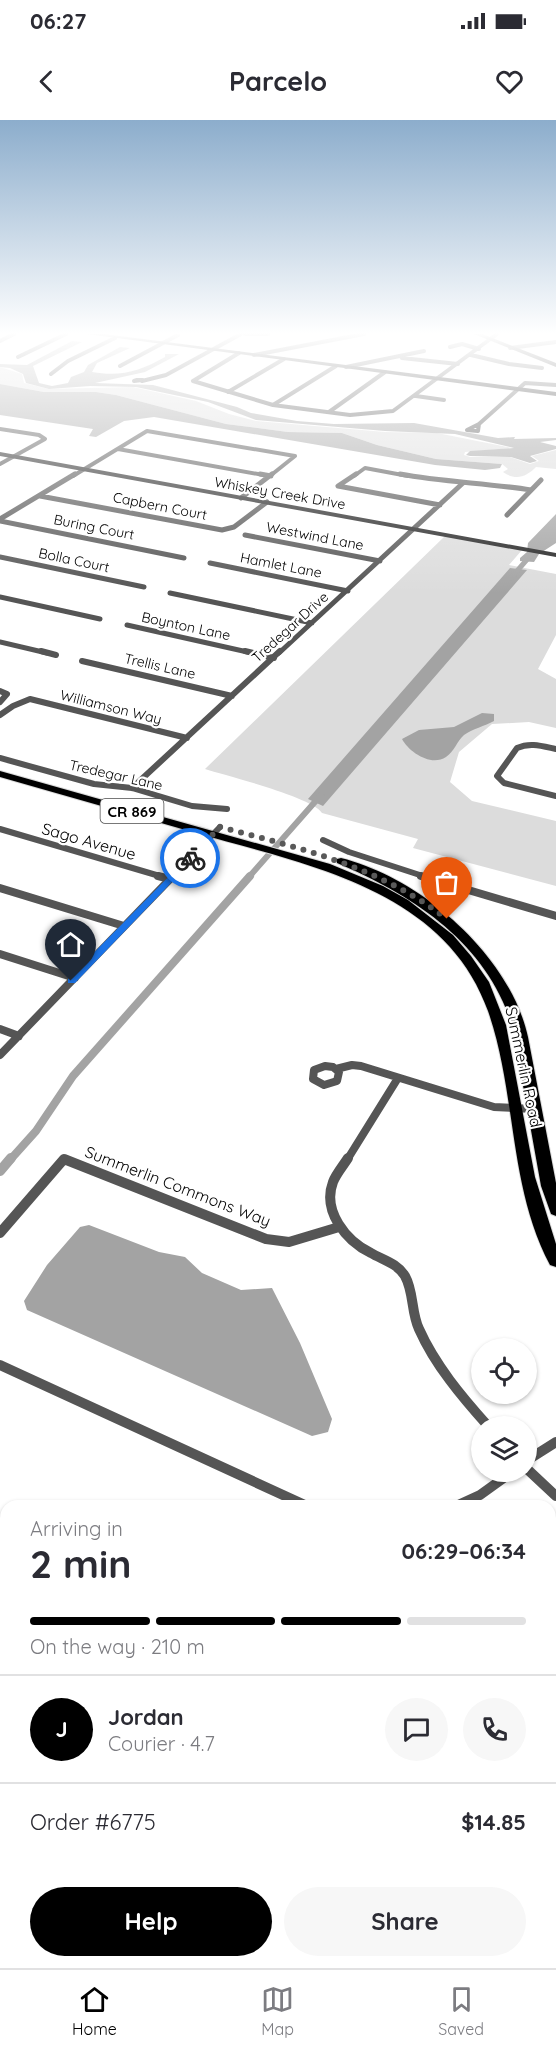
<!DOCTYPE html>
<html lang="en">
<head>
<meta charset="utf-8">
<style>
	body { margin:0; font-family:Quicksand,sans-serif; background:#f7f7f7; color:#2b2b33; height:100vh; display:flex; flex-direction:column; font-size:22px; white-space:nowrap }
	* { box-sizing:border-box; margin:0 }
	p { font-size:20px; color:#7c7c81 }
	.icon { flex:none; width:33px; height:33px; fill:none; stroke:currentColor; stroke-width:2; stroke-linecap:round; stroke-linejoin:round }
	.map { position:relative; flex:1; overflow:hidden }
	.side { position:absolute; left:0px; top:1380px; width:556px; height:468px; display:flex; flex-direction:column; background:#fff; border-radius:18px 18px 0 0; box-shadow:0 2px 4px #0004 }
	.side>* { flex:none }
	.fabs { position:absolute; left:471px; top:1218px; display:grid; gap:12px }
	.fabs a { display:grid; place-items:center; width:66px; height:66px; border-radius:50%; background:#fff; box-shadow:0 2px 4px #0004; font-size:30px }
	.pin { position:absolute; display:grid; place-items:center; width:51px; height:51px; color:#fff; margin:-62px -26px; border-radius:50% 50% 50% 0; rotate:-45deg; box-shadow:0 0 6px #0007 }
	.pin .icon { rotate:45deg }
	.courier { position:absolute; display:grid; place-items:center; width:60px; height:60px; margin:-30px; border:4px solid #1a73e8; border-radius:50%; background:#fff; color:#222; box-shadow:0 2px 8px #0007 }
	.headline em { font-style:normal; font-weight:700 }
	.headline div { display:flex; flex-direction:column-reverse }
	.headline { display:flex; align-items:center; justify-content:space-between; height:102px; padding:0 30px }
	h1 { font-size:39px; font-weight:700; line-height:45px }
	.bar { display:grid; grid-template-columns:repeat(4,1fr); gap:9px 6px; align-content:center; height:72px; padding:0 30px }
	.bar i { height:8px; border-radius:4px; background:#e1e1e2 }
	.bar .current { background:#000 }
	.bar p { grid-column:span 4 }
	.line { display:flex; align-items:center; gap:15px; padding:0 30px; border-top:2px solid #e1e1e2 }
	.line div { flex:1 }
	.round { display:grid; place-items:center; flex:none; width:63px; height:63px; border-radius:32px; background:#f7f7f7 }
	.cta { display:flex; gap:12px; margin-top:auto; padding:12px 30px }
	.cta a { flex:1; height:69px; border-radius:36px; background:#000; color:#fff; font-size:24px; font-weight:700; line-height:69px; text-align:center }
	.cta a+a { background:#f7f7f7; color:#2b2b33 }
	.status { display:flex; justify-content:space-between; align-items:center; height:42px; padding:0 30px; background:#fff; direction:ltr }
	.status svg { height:16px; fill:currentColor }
	header { display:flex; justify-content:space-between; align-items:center; height:78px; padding:0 30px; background:#fff; font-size:27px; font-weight:700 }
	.tab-bar { display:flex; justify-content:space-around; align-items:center; height:84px; border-top:2px solid #e1e1e2; background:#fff; font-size:16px; color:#7c7c81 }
	.tab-bar a { display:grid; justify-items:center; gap:3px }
	.tab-bar .current { color:#000 }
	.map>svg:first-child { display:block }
	.green { fill:#dcdcdc }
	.water { fill:#a3a3a3 }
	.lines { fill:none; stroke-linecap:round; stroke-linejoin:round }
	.canal-far4 { stroke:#a3a3a3; stroke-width:5 }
	.canal-far3 { stroke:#a3a3a3; stroke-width:6 }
	.canal-far2 { stroke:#a3a3a3; stroke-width:8 }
	.canal-far1 { stroke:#a3a3a3; stroke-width:10 }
	.canal { stroke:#a3a3a3; stroke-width:13 }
	.primary-casing { stroke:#dbdbdb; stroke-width:2 }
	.street-far4 { stroke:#555; stroke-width:4 }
	.street-far3 { stroke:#555; stroke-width:5 }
	.street-far2 { stroke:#555; stroke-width:6 }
	.street-far1 { stroke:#555; stroke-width:8 }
	.street { stroke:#555; stroke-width:10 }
	.secondary { fill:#222; fill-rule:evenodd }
	.primary { fill:#000; fill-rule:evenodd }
	.route { fill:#1a73e8 }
	.done { stroke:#595959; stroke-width:6; stroke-dasharray:0 10.8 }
	.labels { text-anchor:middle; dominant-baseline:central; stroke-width:4.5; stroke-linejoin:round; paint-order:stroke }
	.far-street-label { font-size:14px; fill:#000; stroke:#fff }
	.shield { fill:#fff; stroke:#4c4c4c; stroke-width:1.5 }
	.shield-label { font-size:15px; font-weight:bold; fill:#000 }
	.street-label { font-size:16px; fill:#000; stroke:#fff }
</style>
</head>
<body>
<div class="status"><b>06:27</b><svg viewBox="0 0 49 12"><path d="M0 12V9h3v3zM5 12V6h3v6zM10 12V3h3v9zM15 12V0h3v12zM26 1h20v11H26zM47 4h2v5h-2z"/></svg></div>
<header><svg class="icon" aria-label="back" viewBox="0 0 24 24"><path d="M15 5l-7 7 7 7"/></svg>Parcelo<svg class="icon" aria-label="heart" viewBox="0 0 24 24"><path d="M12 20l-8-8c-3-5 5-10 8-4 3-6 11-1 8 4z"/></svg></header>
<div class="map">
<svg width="556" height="1848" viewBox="0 0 556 1848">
	<rect width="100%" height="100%" fill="#fff"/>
	<path class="green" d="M0,247L22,254L24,263L49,269L133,267L196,281L229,294L256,301L385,312L437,313L512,328L465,332L464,335L470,337H510L530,344L539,341L532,336L556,330V349L536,347C526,357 516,361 503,352L508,349L502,344L436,339L377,325L342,313L288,312L226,304L116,275L96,272H44L0,264Z
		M445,416L522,430L509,445L556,454V515L538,549L556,559V608L529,602L492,604L459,632L450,662L472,681L556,701V766L413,728L418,719L322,693C312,677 227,656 205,649Z"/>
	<path class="water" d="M72,221L82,222L33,246L39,263L52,266L68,263L71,257L84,252L88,245L120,227L130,228L97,243L92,252C121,257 140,251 165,237V234H179L145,252L95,263L153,265L237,287L251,293L297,301L334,304L414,303L498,318L515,317L514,319L556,318V320L540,322L556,326V329L530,336L537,341L530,343L511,337L470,336L466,335L470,331L514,328L455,314L385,311L256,300L208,282L136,267L90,266L49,269L26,263L23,254L10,248L0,247V244L27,245Z
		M0,264L44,272H96L116,275L226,304L288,312L342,313L377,325L436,339L502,344L500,348L485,350L435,345L154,297L124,301L96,317L89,316L93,309L0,295Z
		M556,394V423L539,434L534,442L520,441V438L527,432L528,423Z
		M510,448L527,450L323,686L308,679Z
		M482,593L494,594V601C485,606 472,609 464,615C457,621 454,632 446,637C431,647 409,632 402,619L419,610L454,607Z
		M89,1105L159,1132L185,1137L202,1153L241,1170L272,1168L300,1223L332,1299L328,1312L312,1316L27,1190L24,1181L47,1145L80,1107Z"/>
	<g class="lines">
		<path class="canal-far4" d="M511,458L530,436"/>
		<path class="canal-far3" d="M249,757L321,675"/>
		<path class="canal-far2" d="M10,1040L36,1011L73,956L250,756"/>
		<path class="canal-far1" d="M0,1051L11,1038"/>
		<path class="canal" d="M0,1639L6,1643
			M355,1842L365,1848"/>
		<g class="primary-casing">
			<path id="primary" d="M0,651L330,744L383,766L408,780L453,815L471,836L489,862L506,905L535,1057L556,1124V1147L550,1145C508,1066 517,974 488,891C445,769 305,744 196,713C131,694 65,676 0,657Z
				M341,738C421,758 510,835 528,917L556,1063V1096L551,1094L541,1066C534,1027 527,988 520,949C517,932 516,913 509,896C480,818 410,774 337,743V739Z"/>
		</g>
		<path class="street-far4" d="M245,214H268
			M0,221L14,214
			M450,227L462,224L479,229
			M510,228L556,222
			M254,235L364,214
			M471,235L509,244L542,248
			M18,237L66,214
			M402,238L458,244
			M120,246L178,215
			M346,247L424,231
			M51,254L68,241L115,218
			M137,260H142L134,261Z
			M142,261L166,255L241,214
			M193,261L273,285L350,295L393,291L497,214
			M193,261L239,233
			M228,272L284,239
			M416,276L444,280
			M273,285L336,246
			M329,292L385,252
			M479,304L478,311L467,310Z
			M479,304L525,263L556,265
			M0,309L39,315L45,319L0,344
			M118,329L269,356
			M73,356L147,311L295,336
			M270,356L295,336
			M354,356L365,348L408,356"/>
		<path class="street-far3" d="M260,354L271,356
			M356,354L338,366L440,385
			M400,354C443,362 487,363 531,370
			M40,376L222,410L234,407L267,382
			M241,378L272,354
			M507,395L541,360
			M0,399L75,354
			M0,401L184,438
			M245,415L380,441
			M0,437L144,467
			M210,443L348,471
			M170,473L312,503
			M0,477L100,499
			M127,505L252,533
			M0,522L47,533
			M279,533L463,363"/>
		<path class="street-far2" d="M41,531L56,535
			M245,531L274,538
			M82,541L232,576
			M0,571L7,574L0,582
			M0,595L13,586L30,579L187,618
			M556,629C542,626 530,622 517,628L497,656L504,663L556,676
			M0,638L94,664L132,668L192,686L227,689
			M132,668L280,531
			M0,709L163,757
			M323,720L349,732L426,757
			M172,757L220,707"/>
		<path class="street-far1" d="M158,756L170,759
			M421,756L556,796
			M0,768L124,806
			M0,834L75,858
			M0,909L19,916
			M0,935L173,756
			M325,946L333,947L339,952L337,961L324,965L313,959L314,950Z
			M336,949L352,945L361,946L494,987L534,989
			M63,1040H66
			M347,1040L398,958"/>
		<path class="street" d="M348,1038C343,1046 336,1054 333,1062C322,1091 346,1121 371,1133C383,1140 397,1143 405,1156C414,1172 411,1192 419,1209C435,1245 462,1277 488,1306
			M0,1113L64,1039L266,1119L289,1122L339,1107
			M0,1245L307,1386
			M526,1341L556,1322
			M526,1348L556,1376
			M456,1386L480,1375L512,1352"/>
		<path class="secondary" d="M87,214H104L556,272V276Z
			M474,214H482L556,243V247Z
			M0,332L556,433V437L0,336Z"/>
		<use href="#primary" class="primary"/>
	</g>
	<linearGradient id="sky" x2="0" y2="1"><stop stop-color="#8cadcc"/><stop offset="0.45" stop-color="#fff"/><stop offset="1" stop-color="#fff" stop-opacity="0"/></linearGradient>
	<rect width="556" height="473" fill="url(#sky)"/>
	<path class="route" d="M190,735L193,736V740L75,863H68V859Z"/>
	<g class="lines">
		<path class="done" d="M190,738L220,707C300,728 380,747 447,799"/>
	</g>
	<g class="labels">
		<g class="far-street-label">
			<text transform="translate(280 373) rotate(10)">Whiskey Creek Drive</text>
			<text transform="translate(160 386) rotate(11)">Capbern Court</text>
			<text transform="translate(94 407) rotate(11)">Buring Court</text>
			<text transform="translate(315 416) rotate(11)">Westwind Lane</text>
			<text transform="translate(74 440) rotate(12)">Bolla Court</text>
			<text transform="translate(281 445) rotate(11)">Hamlet Lane</text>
			<text transform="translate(186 506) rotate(12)">Boynton Lane</text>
			<text transform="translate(290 507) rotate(-42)">Tredegar Drive</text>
			<text transform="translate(160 546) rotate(13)">Trellis Lane</text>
			<text transform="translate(111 587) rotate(14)">Williamson Way</text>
			<text transform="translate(116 655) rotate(13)">Tredegar Lane</text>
		</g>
		<rect class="shield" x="100.5" y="679" width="63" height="24" rx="4.5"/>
		<g class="shield-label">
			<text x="132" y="691">CR 869</text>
		</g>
		<g class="street-label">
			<text transform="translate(89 721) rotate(16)">Sago Avenue</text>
			<text transform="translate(524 947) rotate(78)">Summerlin Road</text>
			<text transform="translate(178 1066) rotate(21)">Summerlin Commons Way</text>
		</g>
	</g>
</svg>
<div class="fabs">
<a><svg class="icon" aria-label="locate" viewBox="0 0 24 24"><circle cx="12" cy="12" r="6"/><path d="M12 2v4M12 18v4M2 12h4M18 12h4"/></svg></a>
<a><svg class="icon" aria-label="layers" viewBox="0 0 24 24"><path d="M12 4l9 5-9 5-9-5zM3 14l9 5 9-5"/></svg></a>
</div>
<div class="pin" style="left:447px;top:799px;background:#ea580c"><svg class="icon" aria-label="bag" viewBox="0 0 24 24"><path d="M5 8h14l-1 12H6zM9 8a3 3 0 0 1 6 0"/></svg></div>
<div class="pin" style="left:71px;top:861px;background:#1f2937"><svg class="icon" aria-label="home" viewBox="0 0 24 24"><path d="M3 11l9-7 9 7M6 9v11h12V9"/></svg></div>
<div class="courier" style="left:190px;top:738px"><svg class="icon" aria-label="bike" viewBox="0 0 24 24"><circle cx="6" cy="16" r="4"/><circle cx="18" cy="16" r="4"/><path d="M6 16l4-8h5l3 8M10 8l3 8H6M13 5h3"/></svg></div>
<section class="side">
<div class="headline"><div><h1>2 min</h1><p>Arriving in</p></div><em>06:29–06:34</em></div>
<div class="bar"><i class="current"></i><i class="current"></i><i class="current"></i><i></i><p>On the way · 210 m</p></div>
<div class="line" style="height:108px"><b class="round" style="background:#000;color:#fff">J</b><div><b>Jordan</b><p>Courier · 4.7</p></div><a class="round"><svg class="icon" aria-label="chat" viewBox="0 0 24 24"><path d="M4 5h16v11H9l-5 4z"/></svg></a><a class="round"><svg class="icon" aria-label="phone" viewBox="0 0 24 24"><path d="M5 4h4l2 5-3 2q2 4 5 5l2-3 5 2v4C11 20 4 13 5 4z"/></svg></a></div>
<div class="line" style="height:78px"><div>Order #6775</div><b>$14.85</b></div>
<div class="cta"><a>Help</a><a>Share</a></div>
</section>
</div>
<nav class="tab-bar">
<a class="current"><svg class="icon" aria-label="home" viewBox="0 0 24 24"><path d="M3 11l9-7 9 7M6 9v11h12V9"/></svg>Home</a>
<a><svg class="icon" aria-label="map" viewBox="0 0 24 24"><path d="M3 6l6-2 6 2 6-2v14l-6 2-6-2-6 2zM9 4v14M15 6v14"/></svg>Map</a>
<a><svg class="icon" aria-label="saved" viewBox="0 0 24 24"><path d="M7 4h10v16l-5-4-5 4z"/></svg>Saved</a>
</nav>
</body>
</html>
